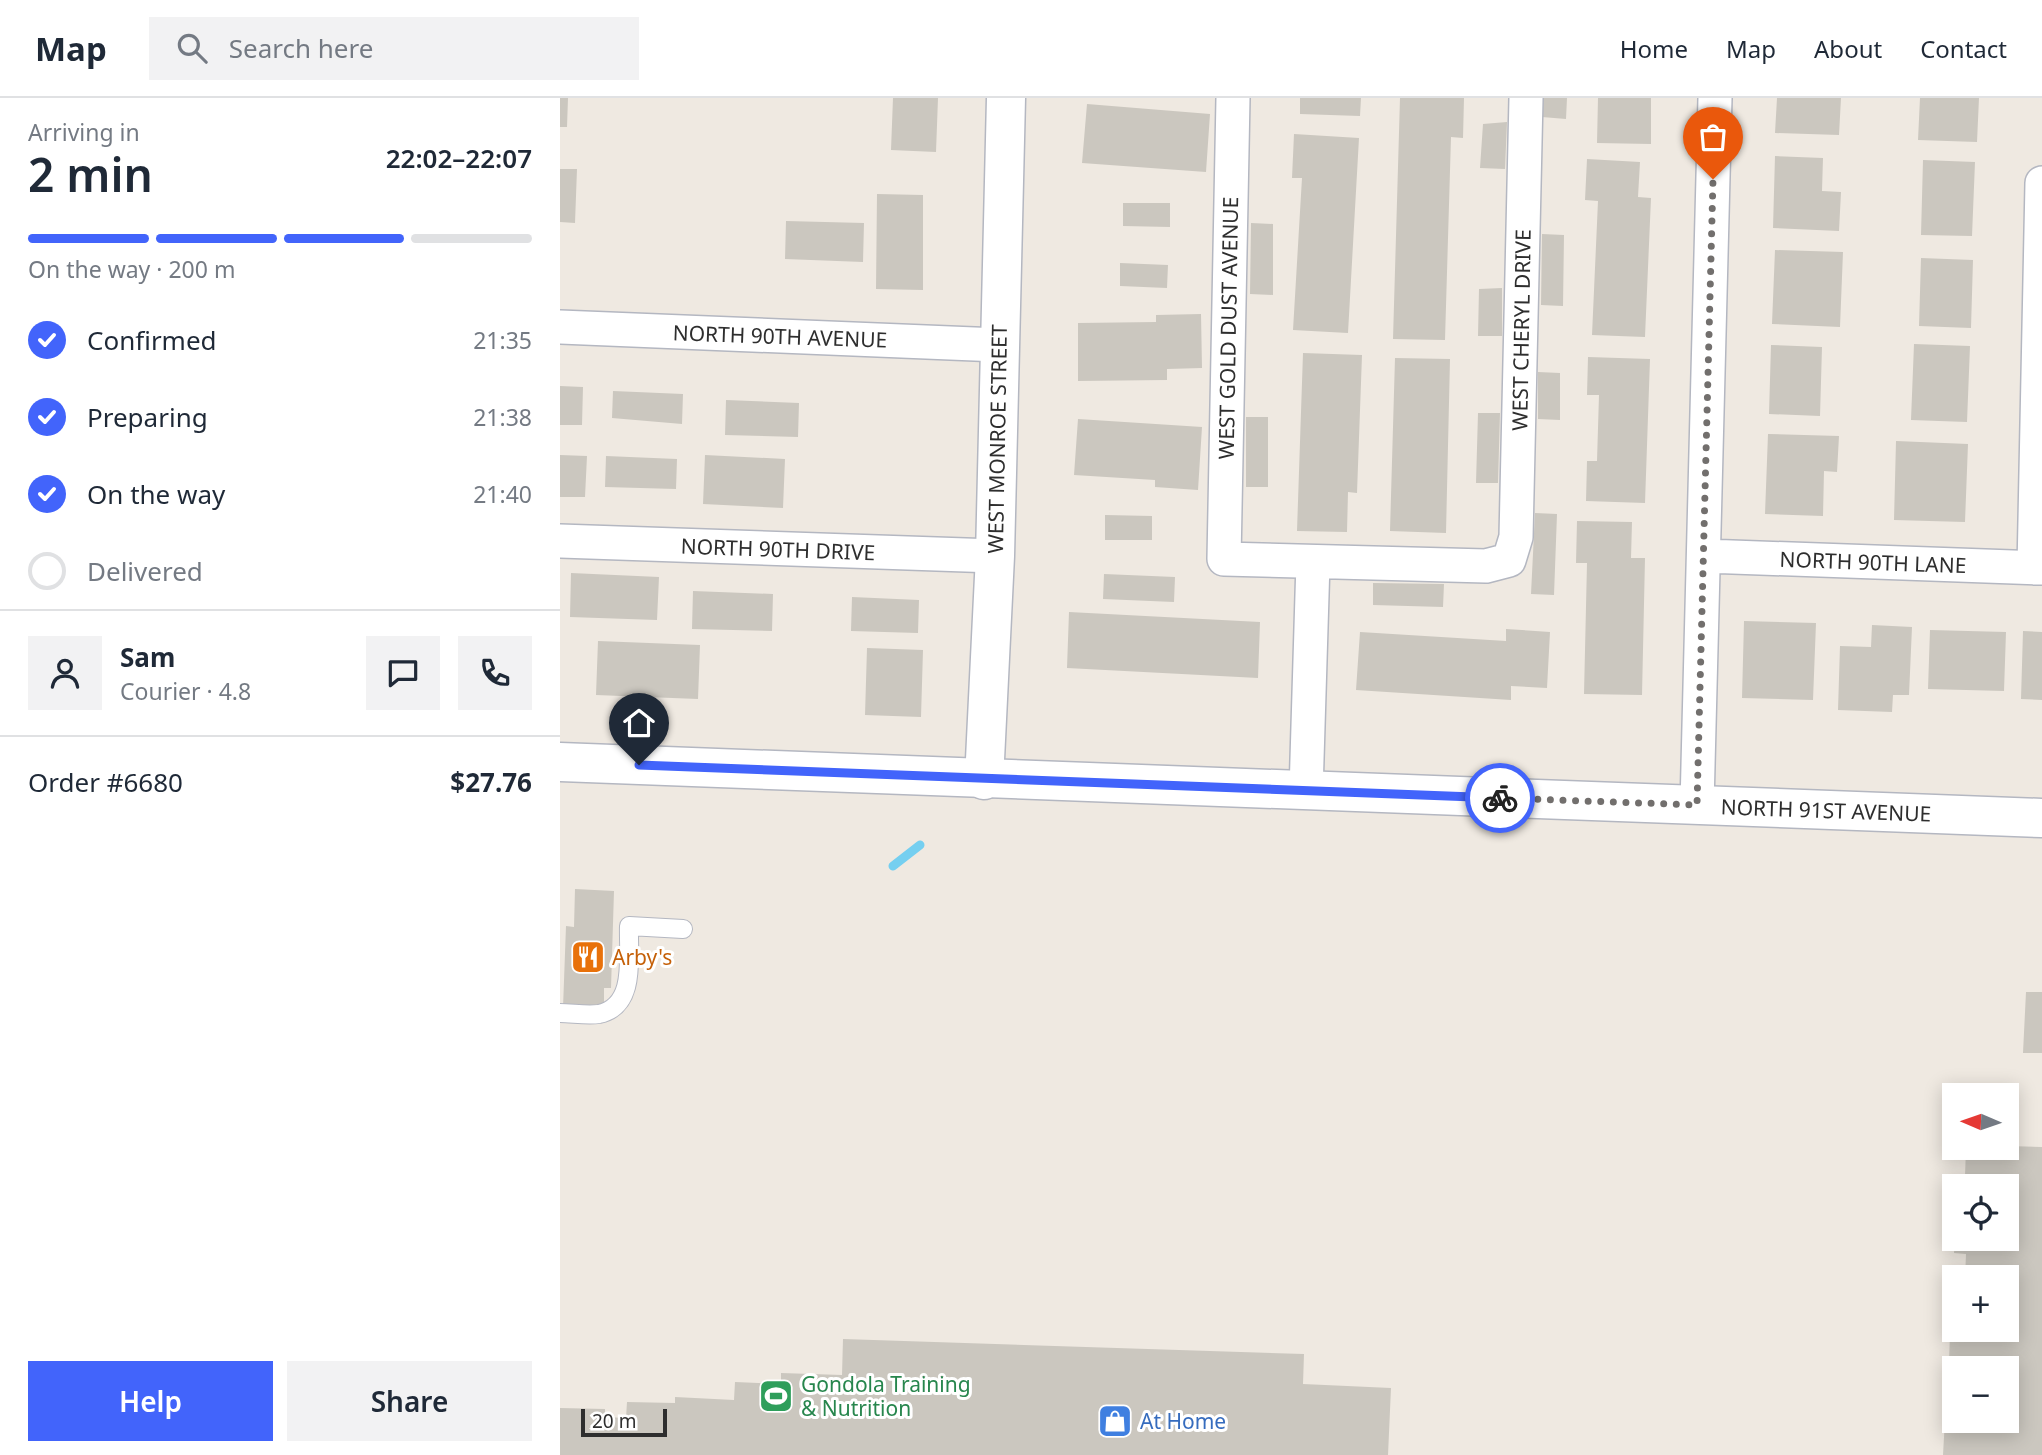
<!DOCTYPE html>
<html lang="en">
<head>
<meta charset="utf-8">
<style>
	body { margin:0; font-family:"Noto Sans",sans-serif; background:#f2f2f3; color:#1f2937; height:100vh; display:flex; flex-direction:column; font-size:26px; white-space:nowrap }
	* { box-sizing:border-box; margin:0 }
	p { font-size:23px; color:#747a83 }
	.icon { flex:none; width:38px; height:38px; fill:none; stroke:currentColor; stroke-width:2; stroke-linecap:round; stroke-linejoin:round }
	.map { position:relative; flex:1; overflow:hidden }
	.side { display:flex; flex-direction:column; background:#fff; width:560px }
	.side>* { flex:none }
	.needle { width:46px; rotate:272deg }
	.tools { position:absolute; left:1382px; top:985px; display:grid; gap:14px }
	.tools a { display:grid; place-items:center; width:77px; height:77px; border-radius:0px; background:#fff; box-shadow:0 4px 18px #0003; font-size:35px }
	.scale { position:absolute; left:21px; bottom:18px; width:86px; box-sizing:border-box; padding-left:7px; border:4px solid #2e2e2e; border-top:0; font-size:19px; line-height:24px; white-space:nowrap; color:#2e2e2e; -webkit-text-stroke:5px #fff; paint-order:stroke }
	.pin { position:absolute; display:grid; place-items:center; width:60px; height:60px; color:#fff; margin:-72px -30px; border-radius:50% 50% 50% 0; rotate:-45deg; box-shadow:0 0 7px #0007 }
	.pin .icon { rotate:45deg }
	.courier { position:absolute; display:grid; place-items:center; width:70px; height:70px; margin:-35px; border:5px solid #4264fb; border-radius:50%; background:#fff; color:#222; box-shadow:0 2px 9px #0007 }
	.summary em { font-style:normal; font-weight:600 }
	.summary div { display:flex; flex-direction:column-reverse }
	.summary { display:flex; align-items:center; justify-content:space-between; height:119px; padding:0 28px }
	h1 { font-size:46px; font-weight:600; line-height:52px }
	.bar { display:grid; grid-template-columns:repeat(4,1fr); gap:10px 7px; align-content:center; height:84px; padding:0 28px }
	.bar i { height:9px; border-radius:5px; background:#e0e1e3 }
	.bar .current { background:#4264fb }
	.bar p { grid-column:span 4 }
	.line { display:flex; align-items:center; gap:18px; padding:0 28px; border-top:2px solid #e0e1e3 }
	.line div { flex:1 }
	.round { display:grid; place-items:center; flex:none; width:74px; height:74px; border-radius:0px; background:#f2f2f3 }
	ol { padding:0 28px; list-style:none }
	li { display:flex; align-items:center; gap:21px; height:77px }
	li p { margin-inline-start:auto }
	li .icon { padding:7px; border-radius:50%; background:#4264fb; color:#fff; stroke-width:4 }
	li:last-child { color:#747a83 }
	li i { width:38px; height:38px; border:4px solid #e0e1e3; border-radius:50% }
	.cta { display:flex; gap:14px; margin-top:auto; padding:14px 28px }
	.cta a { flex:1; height:80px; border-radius:0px; background:#4264fb; color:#fff; font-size:28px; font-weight:600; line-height:80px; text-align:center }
	.cta a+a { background:#f2f2f3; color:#1f2937 }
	header { display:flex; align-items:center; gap:42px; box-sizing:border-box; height:98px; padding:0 35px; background:#fff; border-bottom:2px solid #e0e1e3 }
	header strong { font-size:33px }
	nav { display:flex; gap:38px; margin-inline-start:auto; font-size:24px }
	.search { width:490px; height:63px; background:#f2f2f3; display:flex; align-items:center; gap:18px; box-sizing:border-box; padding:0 24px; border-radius:0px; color:#747a83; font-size:26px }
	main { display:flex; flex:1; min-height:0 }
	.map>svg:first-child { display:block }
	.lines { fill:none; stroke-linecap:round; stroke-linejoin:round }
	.stream { stroke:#75cff0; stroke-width:9 }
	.building { fill:#cbc7bf }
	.service-casing { stroke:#b4b7c1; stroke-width:20 }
	.minor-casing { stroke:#b4b7c1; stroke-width:36 }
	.tertiary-casing { stroke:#b4b7c1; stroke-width:41 }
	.secondary-casing { stroke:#b4b7c1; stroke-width:41 }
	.service { stroke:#fff; stroke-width:18 }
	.minor { stroke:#fff; stroke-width:33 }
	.tertiary { stroke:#fff; stroke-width:38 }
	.secondary { stroke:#fff; stroke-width:38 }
	.done { stroke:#726f6d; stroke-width:7; stroke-dasharray:0 12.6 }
	.route { stroke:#4264fb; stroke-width:9 }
	.labels { text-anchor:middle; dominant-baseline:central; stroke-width:6; stroke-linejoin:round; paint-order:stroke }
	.street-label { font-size:21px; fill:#2e2e2e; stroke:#fff }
	.food-label { font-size:21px; fill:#c56008; stroke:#fff; text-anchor:start }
	.leisure-label { font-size:21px; fill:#27864d; stroke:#fff; text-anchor:start }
	.shop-label { font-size:21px; fill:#366cbe; stroke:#fff; text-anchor:start }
</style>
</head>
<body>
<header>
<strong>Map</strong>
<div class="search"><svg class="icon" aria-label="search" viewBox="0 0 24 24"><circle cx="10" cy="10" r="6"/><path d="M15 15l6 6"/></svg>Search here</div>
<nav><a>Home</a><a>Map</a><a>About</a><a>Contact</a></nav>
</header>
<main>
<section class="side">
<div class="summary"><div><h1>2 min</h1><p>Arriving in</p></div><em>22:02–22:07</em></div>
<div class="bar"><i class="current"></i><i class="current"></i><i class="current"></i><i></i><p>On the way · 200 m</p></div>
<ol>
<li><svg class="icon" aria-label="check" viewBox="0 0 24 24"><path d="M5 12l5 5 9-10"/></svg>Confirmed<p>21:35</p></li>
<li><svg class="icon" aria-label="check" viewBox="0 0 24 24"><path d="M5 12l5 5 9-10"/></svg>Preparing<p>21:38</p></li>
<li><svg class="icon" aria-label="check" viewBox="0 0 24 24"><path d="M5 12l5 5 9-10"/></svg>On the way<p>21:40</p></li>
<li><i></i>Delivered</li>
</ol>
<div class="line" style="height:126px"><a class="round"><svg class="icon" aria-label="person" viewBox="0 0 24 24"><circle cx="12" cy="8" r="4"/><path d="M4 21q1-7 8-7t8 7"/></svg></a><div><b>Sam</b><p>Courier · 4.8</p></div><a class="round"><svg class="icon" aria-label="chat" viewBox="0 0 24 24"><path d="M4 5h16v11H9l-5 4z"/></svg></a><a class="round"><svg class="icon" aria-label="phone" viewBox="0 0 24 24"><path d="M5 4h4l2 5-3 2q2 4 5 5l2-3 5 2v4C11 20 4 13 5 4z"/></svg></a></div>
<div class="line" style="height:91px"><div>Order #6680</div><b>$27.76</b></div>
<div class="cta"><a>Help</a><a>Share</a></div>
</section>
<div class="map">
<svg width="1482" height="1357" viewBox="0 0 1482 1357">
	<rect width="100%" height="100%" fill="#efe9e1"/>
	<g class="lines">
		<path class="stream" d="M333,768L360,747"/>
	</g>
	<path class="building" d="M0,0H8L7,29H0Z
		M333,0H378L376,54L331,52Z
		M740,0H801L800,18L740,16Z
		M840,0H904L903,40L891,39L885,242L833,241Z
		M983,0H1007L1006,21L982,19Z
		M1038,0H1091V46L1037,45Z
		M1217,0H1281L1279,37L1215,35Z
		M1360,0H1419L1417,44L1358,42Z
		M527,6L650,16L646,74L522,65Z
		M947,24L945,71L920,70L923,26Z
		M734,36L799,40L788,235L733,232L742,80H732Z
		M1215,58L1263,60L1262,93L1281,94L1279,133L1213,130Z
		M1027,61L1080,64L1078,99L1091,100L1085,239L1032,237L1038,103L1025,102Z
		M1363,62L1415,64L1412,138L1361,137Z
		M0,71H17L15,125L0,124Z
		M317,96L363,97V192L316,191Z
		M563,105H610V129L563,128Z
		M226,123L304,125L303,164L225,161Z
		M691,125L713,126V197L690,196Z
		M982,136L1004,137L1003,208L981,207Z
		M1215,152L1283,154L1280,229L1212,226Z
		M1361,160L1413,162L1411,230L1359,228Z
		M560,165L608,167L607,190L560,188Z
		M942,190V238H918L919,191Z
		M641,216L642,270L607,271V282L518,283V225L596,224V217Z
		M1354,246L1410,248L1407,324L1351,322Z
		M1211,247L1262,249L1260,318L1209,316Z
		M743,255L802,257L797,395L788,394L787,434L737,433Z
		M1028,259L1090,261L1085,405L1026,403L1027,363H1037L1039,297H1027Z
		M835,260L890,261L886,435L830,433Z
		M978,274L1000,275V322L978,321Z
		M0,288L23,289L22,327H0Z
		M53,293L123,296L122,326L52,320Z
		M166,302L239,305L238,339L165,337Z
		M918,315H940L938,385H916Z
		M686,319H708V389H686Z
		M518,321L642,329L638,392L595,389V382L514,377Z
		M1208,336L1279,338L1277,374L1264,373L1263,418L1205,416Z
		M1336,343L1408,346L1405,424L1334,422Z
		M0,357L27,358L25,399H0Z
		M145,357L225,361L223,410L143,406Z
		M46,358L117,361L116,391L45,389Z
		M975,415L997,416L994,497L971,496Z
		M545,417L592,418V442H545Z
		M1017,423L1072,424L1071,460H1085L1082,597L1024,596L1027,465H1016Z
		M11,475L99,479L97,522L10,519Z
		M544,476L615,479L614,504L543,501Z
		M813,485L884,486L883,509L813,507Z
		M133,493L213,496L212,533L132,531Z
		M292,499L359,502L358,535L291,533Z
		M509,514L700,524L698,580L507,570Z
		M1184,523L1256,525L1253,602L1182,600Z
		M1312,527L1352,529L1349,597H1333L1332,614L1278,612L1280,548L1311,549Z
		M946,531L990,534L987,590L951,588V602L796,592L800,534L946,543Z
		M1370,532L1446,534L1444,593L1368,591Z
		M1463,533L1482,534V602L1461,601Z
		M38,543L140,547L138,601L36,597Z
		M307,550L363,552L361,619L305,617Z
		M15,791L54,793L51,890H44V912L3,910L6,828L14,829Z
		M1466,894H1482V955H1463Z
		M1447,1048L1482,1049V1357H1383L1385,1321L1447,1323V1270H1395V1294H1388L1390,1235L1403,1236L1404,1232H1447V1180H1405L1406,1156L1394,1155L1395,1141H1447V1088H1397V1078H1405L1406,1050Z
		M283,1241L744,1256L743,1286L831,1290L828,1357H0V1310L45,1311V1319L66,1320L67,1304L115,1305V1299L174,1302L175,1284L221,1286V1275L282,1277Z"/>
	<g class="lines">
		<g class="service-casing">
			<path id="service" d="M0,915C12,915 27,918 39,916C77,908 68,858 69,828L123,831"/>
		</g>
		<g class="minor-casing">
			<path id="minor" d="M673,0L664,461L926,468L949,462L956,439L966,0
				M0,229L439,247
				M0,443L435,458
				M1145,458L1482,470
				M1474,470L1482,85
				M746,694L753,464
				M1137,707L1155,0"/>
		</g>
		<g class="tertiary-casing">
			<path id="tertiary" d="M424,682L435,458L446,0"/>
		</g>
		<g class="secondary-casing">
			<path id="secondary" d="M0,664L1482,720"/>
		</g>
		<use href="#service" class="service"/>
		<use href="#minor" class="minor"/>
		<use href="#tertiary" class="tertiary"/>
		<use href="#secondary" class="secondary"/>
	</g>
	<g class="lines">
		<path class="done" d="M940,700L1137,707L1153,81"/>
		<path class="route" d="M79,667L940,700"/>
	</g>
	<defs>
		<g id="restaurant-square" transform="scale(1.75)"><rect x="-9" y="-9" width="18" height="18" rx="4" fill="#e8710a" stroke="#fff"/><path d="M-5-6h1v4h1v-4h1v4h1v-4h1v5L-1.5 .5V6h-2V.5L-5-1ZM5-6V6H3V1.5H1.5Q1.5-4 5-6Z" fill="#fff"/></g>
		<g id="stadium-square" transform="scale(1.75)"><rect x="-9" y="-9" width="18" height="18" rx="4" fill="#2e9e5b" stroke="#fff"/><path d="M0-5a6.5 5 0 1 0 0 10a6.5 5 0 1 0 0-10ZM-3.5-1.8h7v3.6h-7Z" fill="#fff"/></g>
		<g id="shop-square" transform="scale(1.75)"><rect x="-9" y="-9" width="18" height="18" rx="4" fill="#3f7fe0" stroke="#fff"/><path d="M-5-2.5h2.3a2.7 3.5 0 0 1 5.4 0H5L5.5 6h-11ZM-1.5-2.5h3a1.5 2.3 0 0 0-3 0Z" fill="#fff"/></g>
	</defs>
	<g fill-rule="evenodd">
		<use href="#restaurant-square" x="28" y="859"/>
		<use href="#stadium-square" x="216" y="1298"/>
		<use href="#shop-square" x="555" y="1323"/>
	</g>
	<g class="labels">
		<g class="street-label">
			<text transform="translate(668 230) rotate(-89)">WEST GOLD DUST AVENUE</text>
			<text transform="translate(961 232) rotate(-89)">WEST CHERYL DRIVE</text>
			<text transform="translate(220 238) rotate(2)">NORTH 90TH AVENUE</text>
			<text transform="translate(437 341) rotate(-89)">WEST MONROE STREET</text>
			<text transform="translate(218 451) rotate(2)">NORTH 90TH DRIVE</text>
			<text transform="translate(1313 464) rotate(2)">NORTH 90TH LANE</text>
			<text transform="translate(1266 712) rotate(2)">NORTH 91ST AVENUE</text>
		</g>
		<g class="food-label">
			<text x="52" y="859">Arby's</text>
		</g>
		<g class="leisure-label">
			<text x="241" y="1286">Gondola Training<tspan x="241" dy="24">&amp; Nutrition</tspan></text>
		</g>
		<g class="shop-label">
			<text x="580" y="1323">At Home</text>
		</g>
	</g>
</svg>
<div class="tools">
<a><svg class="needle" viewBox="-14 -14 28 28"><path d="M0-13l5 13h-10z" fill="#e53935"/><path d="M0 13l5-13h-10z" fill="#747a83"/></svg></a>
<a><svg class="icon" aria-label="locate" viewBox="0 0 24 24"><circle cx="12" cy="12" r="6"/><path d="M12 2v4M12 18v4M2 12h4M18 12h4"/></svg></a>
<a>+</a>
<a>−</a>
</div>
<div class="scale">20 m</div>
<div class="pin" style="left:1153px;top:81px;background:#ea580c"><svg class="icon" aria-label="bag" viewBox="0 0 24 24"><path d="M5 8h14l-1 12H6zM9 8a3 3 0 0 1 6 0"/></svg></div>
<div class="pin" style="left:79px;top:667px;background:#1f2937"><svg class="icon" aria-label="home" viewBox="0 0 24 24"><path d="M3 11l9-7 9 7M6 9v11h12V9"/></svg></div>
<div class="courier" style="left:940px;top:700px"><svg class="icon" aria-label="bike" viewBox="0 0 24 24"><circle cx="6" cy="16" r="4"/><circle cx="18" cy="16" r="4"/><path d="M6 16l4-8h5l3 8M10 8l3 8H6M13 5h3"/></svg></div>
</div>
</main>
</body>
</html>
